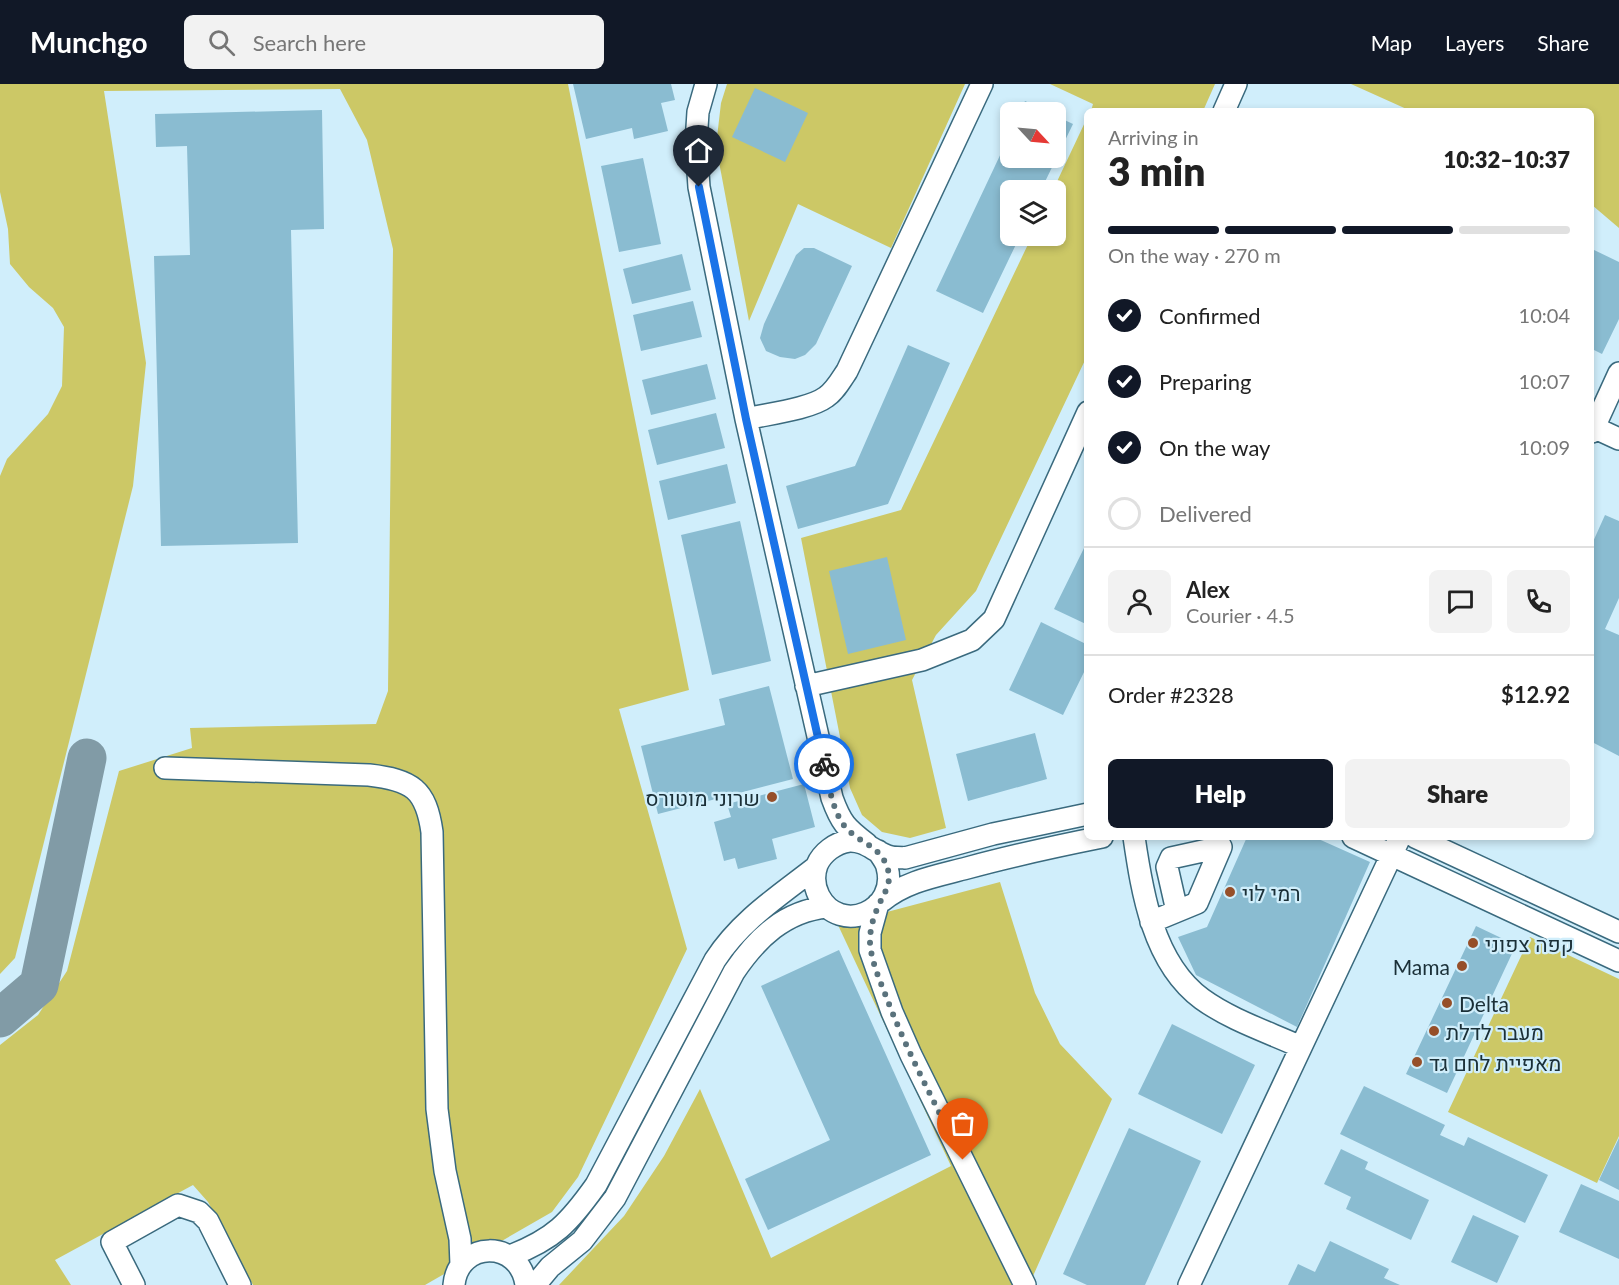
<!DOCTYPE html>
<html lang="en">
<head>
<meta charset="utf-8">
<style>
	body { margin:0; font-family:Lato,Heebo,sans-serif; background:#f2f2f2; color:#222; height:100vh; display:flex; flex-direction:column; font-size:22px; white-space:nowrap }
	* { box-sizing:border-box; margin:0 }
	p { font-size:20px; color:#767676 }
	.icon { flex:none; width:33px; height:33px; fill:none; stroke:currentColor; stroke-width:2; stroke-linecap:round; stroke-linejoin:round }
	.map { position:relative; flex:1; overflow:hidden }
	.drawer { position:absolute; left:1084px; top:24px; width:510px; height:732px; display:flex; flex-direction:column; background:#fff; border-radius:9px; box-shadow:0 3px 9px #0003 }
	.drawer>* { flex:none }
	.needle { width:39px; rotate:116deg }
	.controls { position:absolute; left:1000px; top:18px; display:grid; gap:12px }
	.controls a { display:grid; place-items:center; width:66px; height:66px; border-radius:9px; background:#fff; box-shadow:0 3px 9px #0003; font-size:30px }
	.pin { position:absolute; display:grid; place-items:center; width:51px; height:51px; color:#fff; margin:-62px -26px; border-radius:50% 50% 50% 0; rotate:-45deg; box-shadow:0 0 6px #0007 }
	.pin .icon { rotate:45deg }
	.courier { position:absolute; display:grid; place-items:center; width:60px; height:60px; margin:-30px; border:4px solid #1a73e8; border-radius:50%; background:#fff; color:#222; box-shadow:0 2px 8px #0007 }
	.summary em { font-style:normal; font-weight:800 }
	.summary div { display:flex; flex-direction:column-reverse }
	.summary { display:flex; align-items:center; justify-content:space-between; height:102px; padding:0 24px }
	h1 { font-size:39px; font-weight:800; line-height:45px }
	.bar { display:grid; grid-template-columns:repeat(4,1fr); gap:9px 6px; align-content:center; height:72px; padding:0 24px }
	.bar i { height:8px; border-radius:4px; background:#e0e0e0 }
	.bar .current { background:#111827 }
	.bar p { grid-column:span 4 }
	.line { display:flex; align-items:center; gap:15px; padding:0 24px; border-top:2px solid #e0e0e0 }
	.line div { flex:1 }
	.round { display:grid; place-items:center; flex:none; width:63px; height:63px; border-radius:9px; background:#f2f2f2 }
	ol { padding:0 24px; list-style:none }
	li { display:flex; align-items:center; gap:18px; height:66px }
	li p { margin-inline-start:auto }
	li .icon { padding:6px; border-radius:50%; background:#111827; color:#fff; stroke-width:4 }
	li:last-child { color:#767676 }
	li i { width:33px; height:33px; border:3px solid #e0e0e0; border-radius:50% }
	.primary-button { display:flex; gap:12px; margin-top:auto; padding:12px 24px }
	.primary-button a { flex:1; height:69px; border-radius:9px; background:#111827; color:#fff; font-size:24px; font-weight:800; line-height:69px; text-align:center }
	.primary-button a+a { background:#f2f2f2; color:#222 }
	header { display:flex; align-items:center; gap:36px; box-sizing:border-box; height:84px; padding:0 30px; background:#111827; color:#fff }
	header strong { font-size:28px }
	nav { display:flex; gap:33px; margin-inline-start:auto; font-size:21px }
	.search { width:420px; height:54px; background:#f2f2f2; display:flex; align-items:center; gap:15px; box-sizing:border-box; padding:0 21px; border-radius:9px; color:#767676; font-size:22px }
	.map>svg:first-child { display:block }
	.green { fill:#ccc866 }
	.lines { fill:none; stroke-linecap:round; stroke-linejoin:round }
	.taxiway { stroke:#819ba6; stroke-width:39 }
	.building { fill:#8abcd1 }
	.minor-casing { stroke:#3a6a7e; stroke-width:24 }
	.minor { stroke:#fff; stroke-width:21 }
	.done { stroke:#5a727c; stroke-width:6; stroke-dasharray:0 10.8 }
	.route { stroke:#1a73e8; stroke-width:8 }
	.poi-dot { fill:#964f29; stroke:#d0eefb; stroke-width:2 }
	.labels { text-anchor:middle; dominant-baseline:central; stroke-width:4.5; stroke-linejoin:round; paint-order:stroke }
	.poi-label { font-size:21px; fill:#1a2f37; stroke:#d0eefb; text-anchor:start }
</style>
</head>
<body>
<header>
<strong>Munchgo</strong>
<div class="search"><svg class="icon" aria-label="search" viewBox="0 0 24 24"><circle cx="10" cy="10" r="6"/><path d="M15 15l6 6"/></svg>Search here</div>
<nav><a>Map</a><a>Layers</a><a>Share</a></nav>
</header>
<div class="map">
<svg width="1619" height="1201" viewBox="0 0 1619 1201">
	<rect width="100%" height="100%" fill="#d0eefb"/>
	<path class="green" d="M0,0H568L689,606L619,625L687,865L578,1093L552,1128L425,1201H253L208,1118L193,1101L55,1176L71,1201H0V961L38,931L67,887L119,687L192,664L190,644L376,640L388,607L393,165L367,56L340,5L104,7L146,279L133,402L15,874L0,890V392L7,375L48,330L62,302L64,243L53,224L29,203L10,180L8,145L0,108Z
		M727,0H965L891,164L798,120L749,237L716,62L721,19Z
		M1050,0H1215L1203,27H1091L1093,20Z
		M1351,0H1619V144L1592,121V27H1411Z
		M1087,34V272L976,507L936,551L912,596L946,744L910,754L882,748L862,731L850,704L801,454L901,426L1032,152H1056V106H1053Z
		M1000,798L1035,909L1060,960L1112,1015L1029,1201H559L624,1132L664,1072L700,1005L771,1174L951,1082L838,841Z
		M1530,853L1619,895V1052L1597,1099L1448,1028Z"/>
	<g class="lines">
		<path class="taxiway" d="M0,934L39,901L87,674"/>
	</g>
	<path class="building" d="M573,0H671L675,16L661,19L668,47L634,55L632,44L586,55Z
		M755,4L808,29L785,78L732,53Z
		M1025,17L1049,28H1020Z
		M322,26L324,145L291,146L298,459L161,462L154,172L190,171L187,62L156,63L155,30Z
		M1056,32L1073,40L1041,106H1011V152H1020L983,229L936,207L1011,48V74H1056Z
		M643,74L661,160L619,168L601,82Z
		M804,164H814L852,182L816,260L805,271L795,275L780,273L766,267L760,254L764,240L796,171Z
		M1592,165L1619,178V235L1602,270L1592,265Z
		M682,170L691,206L632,220L623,185Z
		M693,217L702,253L641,267L633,231Z
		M908,261L950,279L888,420L798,445L786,402L855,382Z
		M707,280L716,315L651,331L642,296Z
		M716,329L725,364L657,381L648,346Z
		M727,380L736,419L668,436L659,397Z
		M1605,431L1619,437V514L1605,545L1619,551V672L1592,658V460Z
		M740,437L771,577L712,591L681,451Z
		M1088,456V541L1054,525Z
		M887,473L906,556L848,570L829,487Z
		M1041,538L1088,561V580L1063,631L1009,606Z
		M769,602L793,695L658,730L641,662L725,641L719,615Z
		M1035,649L1047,695L968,717L956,670Z
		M804,700L815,743L772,755L777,775L738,785L735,774L724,777L714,738L731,733L727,720Z
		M1247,753H1314L1370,778L1297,943L1196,891L1178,853L1207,843Z
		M1476,842L1516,861L1447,1009L1406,990Z
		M839,866L931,1071L768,1146L745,1095L830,1056L761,902Z
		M1172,940L1255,981L1222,1050L1138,1010Z
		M1364,1002L1445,1041L1440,1051L1464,1062L1468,1053L1548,1091L1525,1139L1340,1050Z
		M1129,1044L1201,1077L1145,1201H1087L1063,1190Z
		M1619,1054V1106L1599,1096Z
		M1341,1065L1368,1078L1365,1085L1429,1116L1411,1156L1346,1125L1351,1113L1324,1100Z
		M1581,1100L1619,1117V1175L1559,1148Z
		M1473,1131L1519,1152L1497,1199L1451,1178Z
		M1330,1157L1389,1185L1384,1194L1400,1201H1288L1298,1180L1315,1188Z"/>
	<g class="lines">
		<g class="minor-casing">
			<path id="minor" d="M706,0L698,28L696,59L699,103L746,335L832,714C841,739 846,744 867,760
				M1224,27L1236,0
				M746,335C767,330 810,325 826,313C835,307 841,296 847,287L982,0
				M1593,343L1619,355
				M1592,348L1619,289
				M806,602L922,576L972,556L994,535L1088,328
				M165,684L369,691C412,696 426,705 432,748L437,1025L445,1087L460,1155L461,1181
				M1134,753C1142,808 1153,879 1202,915C1231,936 1268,948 1301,963
				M1353,753L1619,877
				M1415,753L1619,848
				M878,767C881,772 886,778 887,783C899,827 840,852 819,812C814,802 813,792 817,781C822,769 835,759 849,757C866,756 875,769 891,773C895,774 900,773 905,774L993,750L1088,730
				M882,817C906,797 937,792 967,784C1011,772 1057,762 1102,753
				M878,820L870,849V866L892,928L911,971L1025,1201
				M1151,838L1197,819L1221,763L1171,774L1167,783L1177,827
				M510,1172C554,1155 569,1139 596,1101L715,876C741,836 779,812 816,783
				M134,1201L112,1158L178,1121L199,1128L208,1137L240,1201
				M454,1201C458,1156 520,1155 526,1201
				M535,1201L550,1183L582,1157L615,1114L734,888C757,854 785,827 827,823
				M1189,1201L1400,753"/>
		</g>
		<use href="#minor" class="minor"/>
	</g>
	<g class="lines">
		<path class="done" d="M824,680C829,701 832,727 846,744C859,758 878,762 886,780C894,799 884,808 878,823C872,836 868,853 871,867C874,884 881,899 887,915C908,970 937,1023 963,1076"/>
		<path class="route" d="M699,103L746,335L824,680"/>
	</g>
	<g class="poi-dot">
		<circle cx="772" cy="713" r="6"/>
		<circle cx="1230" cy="808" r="6"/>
		<circle cx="1473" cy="859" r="6"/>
		<circle cx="1462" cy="882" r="6"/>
		<circle cx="1447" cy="919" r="6"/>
		<circle cx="1434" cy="947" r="6"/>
		<circle cx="1417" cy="978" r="6"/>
	</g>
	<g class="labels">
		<g class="poi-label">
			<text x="760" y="713" text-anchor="end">שרוני מוטורס</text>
			<text x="1242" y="808">רמי לוי</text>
			<text x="1485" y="859">קפה צפוני</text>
			<text x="1450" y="882" text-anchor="end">Mama</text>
			<text x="1459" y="919">Delta</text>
			<text x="1446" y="947">מעבר לדלת</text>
			<text x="1429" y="978">מאפיית לחם גד</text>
		</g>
	</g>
</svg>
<div class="controls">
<a><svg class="needle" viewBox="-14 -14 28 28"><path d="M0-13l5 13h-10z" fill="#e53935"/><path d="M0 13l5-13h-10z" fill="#767676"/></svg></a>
<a><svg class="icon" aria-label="layers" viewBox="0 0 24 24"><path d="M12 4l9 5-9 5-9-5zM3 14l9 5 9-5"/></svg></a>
</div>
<div class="pin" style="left:963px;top:1076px;background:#ea580c"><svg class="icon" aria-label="bag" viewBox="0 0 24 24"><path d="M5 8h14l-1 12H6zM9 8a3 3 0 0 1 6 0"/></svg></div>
<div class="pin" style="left:699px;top:103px;background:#1f2937"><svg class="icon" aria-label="home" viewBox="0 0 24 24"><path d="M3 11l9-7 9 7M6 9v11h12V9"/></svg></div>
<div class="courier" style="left:824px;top:680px"><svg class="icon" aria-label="bike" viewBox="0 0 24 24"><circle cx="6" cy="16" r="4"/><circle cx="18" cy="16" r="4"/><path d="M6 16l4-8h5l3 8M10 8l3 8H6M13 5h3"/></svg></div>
<section class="drawer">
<div class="summary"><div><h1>3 min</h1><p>Arriving in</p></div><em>10:32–10:37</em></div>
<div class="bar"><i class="current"></i><i class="current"></i><i class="current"></i><i></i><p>On the way · 270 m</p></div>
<ol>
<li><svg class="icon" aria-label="check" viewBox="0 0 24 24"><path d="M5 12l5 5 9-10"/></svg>Confirmed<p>10:04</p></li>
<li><svg class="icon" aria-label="check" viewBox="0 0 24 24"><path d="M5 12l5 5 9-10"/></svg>Preparing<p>10:07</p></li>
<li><svg class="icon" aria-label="check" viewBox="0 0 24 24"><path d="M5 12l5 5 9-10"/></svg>On the way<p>10:09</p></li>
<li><i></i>Delivered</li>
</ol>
<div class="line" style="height:108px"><a class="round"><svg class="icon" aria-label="person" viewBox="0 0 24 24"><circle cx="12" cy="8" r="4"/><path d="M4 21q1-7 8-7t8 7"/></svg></a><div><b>Alex</b><p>Courier · 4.5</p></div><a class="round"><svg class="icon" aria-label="chat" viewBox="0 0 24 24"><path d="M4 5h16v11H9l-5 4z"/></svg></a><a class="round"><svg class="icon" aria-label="phone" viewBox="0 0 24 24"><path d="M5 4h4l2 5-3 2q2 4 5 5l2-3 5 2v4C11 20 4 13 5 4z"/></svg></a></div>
<div class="line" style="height:78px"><div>Order #2328</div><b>$12.92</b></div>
<div class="primary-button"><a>Help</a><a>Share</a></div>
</section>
</div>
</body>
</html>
